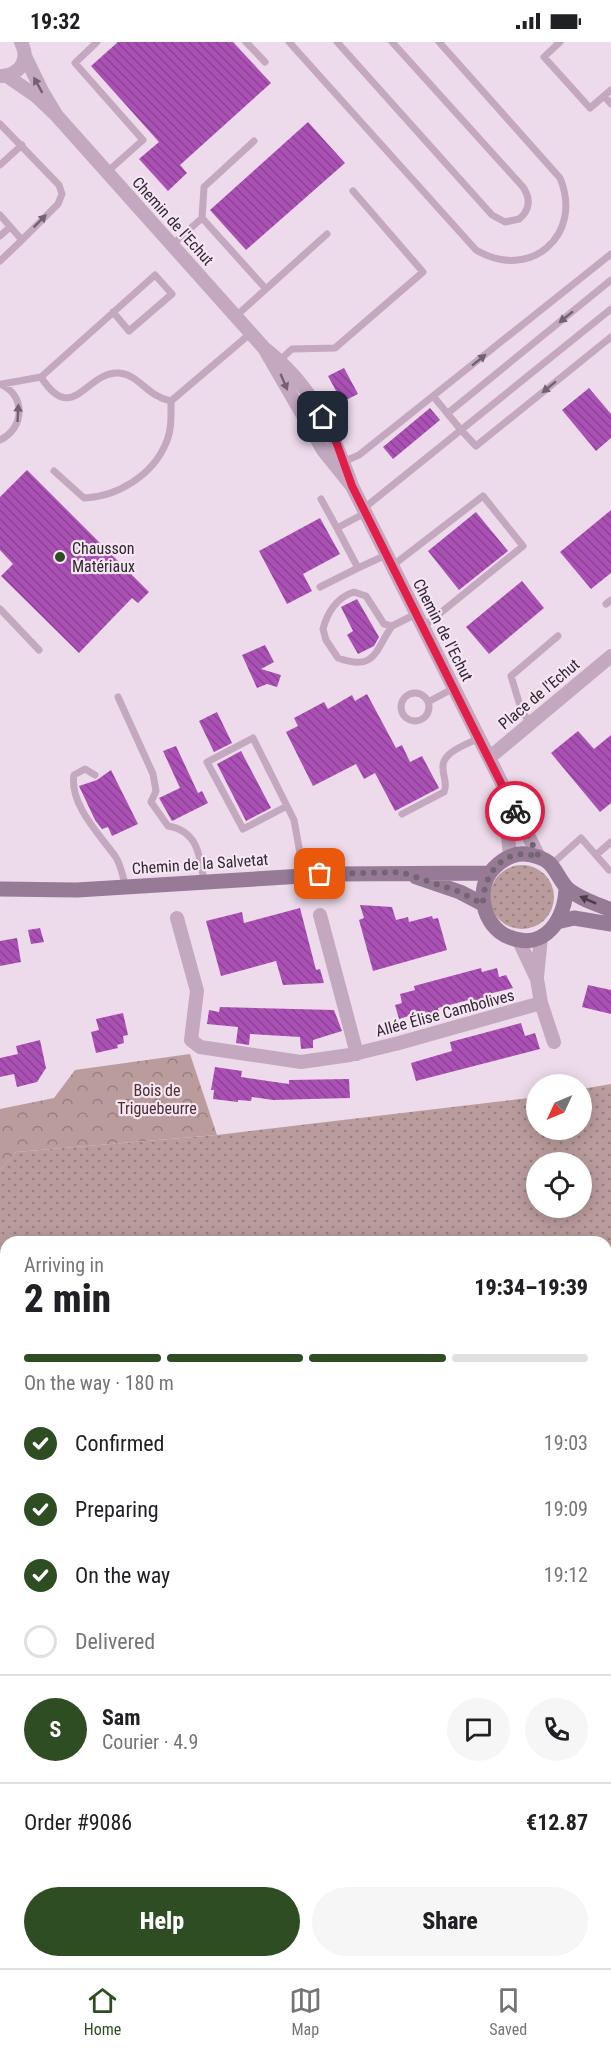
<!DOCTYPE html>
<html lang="en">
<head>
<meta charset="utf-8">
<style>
	body { margin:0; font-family:"Roboto Condensed",sans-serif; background:#f6f6f6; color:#202124; height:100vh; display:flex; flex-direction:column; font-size:22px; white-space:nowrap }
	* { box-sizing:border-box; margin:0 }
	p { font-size:20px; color:#757577 }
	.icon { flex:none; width:33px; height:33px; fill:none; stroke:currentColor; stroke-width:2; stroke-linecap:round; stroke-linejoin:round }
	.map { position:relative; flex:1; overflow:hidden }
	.sheet { position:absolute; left:0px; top:1194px; width:612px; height:732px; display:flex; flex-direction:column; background:#fff; border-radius:18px 18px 0 0; box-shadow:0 3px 15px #0003 }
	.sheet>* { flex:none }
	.needle { width:39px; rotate:226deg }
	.controls { position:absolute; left:526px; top:1032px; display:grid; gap:12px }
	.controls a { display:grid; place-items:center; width:66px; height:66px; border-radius:50%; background:#fff; box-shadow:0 3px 15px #0003; font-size:30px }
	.pin { position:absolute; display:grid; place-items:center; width:51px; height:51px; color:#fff; margin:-26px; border-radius:12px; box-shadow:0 3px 9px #0006 }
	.courier { position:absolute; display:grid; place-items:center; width:60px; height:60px; margin:-30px; border:4px solid #e11d48; border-radius:50%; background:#fff; color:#222; box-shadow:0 2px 8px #0007 }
	.headline em { font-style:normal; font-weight:800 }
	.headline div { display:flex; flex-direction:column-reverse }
	.headline { display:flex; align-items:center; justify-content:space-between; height:102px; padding:0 24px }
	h1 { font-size:39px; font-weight:800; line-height:45px }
	.bar { display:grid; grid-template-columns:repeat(4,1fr); gap:9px 6px; align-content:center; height:72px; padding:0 24px }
	.bar i { height:8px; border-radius:4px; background:#e0e0e0 }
	.bar .current { background:#2e4d22 }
	.bar p { grid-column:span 4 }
	.line { display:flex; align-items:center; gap:15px; padding:0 24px; border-top:2px solid #e0e0e0 }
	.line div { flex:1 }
	.round { display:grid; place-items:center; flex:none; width:63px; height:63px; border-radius:32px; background:#f6f6f6 }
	ol { padding:0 24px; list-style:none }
	li { display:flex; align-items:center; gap:18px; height:66px }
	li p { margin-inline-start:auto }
	li .icon { padding:6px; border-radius:50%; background:#2e4d22; color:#fff; stroke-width:4 }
	li:last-child { color:#757577 }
	li i { width:33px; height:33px; border:3px solid #e0e0e0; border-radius:50% }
	.action { display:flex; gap:12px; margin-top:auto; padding:12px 24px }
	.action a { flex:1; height:69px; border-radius:36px; background:#2e4d22; color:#fff; font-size:24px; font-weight:800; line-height:69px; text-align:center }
	.action a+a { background:#f6f6f6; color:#202124 }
	.status { display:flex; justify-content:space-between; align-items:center; height:42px; padding:0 30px; background:#fff; direction:ltr }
	.status svg { height:16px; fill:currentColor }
	.menu { display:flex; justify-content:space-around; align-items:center; height:84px; border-top:2px solid #e0e0e0; background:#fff; font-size:16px; color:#757577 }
	.menu a { display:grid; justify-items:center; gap:3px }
	.menu .current { color:#2e4d22 }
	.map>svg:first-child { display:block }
	.grass { fill:url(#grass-dots); fill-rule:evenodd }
	.forest { fill:url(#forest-crowns) }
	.water { fill:url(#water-ripples) }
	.building { fill:url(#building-back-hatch) }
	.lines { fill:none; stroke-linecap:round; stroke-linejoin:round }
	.lane { stroke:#c3a8c0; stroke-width:7 }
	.street { stroke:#c3a8c0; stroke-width:14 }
	.secondary { stroke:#977a96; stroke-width:15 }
	.oneway { fill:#736171 }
	.oneway2 { fill:#4a3c4a }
	.done { stroke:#736672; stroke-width:6; stroke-dasharray:0 10.8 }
	.route { stroke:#e11d48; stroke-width:8 }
	.poi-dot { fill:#2e4d22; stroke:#f6e5f2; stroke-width:2 }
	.labels { text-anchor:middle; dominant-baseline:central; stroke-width:4.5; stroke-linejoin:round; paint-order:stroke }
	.street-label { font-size:16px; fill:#312731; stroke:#f6e5f2 }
	.poi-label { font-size:16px; fill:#312731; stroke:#f6e5f2; text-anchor:start }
	.park-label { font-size:16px; fill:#4c2f2e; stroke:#f6e5f2 }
</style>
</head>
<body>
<div class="status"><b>19:32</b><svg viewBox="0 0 49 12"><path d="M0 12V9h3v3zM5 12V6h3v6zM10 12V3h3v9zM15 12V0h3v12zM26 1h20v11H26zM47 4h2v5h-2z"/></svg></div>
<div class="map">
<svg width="611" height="1926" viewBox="0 0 611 1926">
	<defs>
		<pattern id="grass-dots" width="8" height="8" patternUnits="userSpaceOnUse" patternTransform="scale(1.5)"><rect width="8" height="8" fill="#ba9c9c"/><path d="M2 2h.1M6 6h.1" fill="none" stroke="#987f80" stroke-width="1.8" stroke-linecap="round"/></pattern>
		<pattern id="forest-crowns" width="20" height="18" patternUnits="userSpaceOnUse" patternTransform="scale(1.5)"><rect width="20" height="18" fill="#ba9c9c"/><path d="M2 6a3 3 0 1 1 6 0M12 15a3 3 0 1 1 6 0" fill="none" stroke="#987f80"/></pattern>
		<pattern id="water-ripples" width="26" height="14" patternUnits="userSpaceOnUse" patternTransform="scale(1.5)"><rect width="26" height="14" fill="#89a67d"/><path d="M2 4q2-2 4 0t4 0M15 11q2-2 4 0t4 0" fill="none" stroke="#718767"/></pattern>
		<pattern id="building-back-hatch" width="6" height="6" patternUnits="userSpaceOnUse" patternTransform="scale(1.5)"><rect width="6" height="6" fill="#ab51b5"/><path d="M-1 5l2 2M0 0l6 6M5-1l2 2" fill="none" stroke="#8c4394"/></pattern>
	</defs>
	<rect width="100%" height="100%" fill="#eddaea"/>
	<path class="grass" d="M490 855a32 32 0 1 1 64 0a32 32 0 1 1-64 0Z
		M611,1042V1661L606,1650V1200H6V1467L0,1471V1128L16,1110L217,1093L537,1055V1088H582V1047ZM537,1120H582V1166H537Z
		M606,1754H611V1862L606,1866Z
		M0,1820L6,1831V1901L0,1894Z
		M28,1920H297L298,1926H34Z
		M303,1920H377L370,1926H312Z"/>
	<path class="forest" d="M190,1012L217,1093L16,1110L0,1128V1067L54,1056L75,1028Z"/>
	<path class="water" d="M611,1862V1926H370L377,1920H606V1866Z"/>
	<path class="building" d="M118,0H233L271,41L180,123L187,131L168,149L139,117L159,100L91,24Z
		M308,80L345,121L246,208L210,168Z
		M344,326L358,352L342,360L328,334Z
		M589,346L611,372V396L596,409L562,368Z
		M430,366L440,378L393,417L383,405Z
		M27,428L149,550L138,561L132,556L79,611L1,534L13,522L0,508V455Z
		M611,468V531L591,547L560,510Z
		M476,470L508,509L459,548L428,509Z
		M320,476L340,512L303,532L312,549L287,562L259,509Z
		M522,539L544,566L489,612L466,585Z
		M357,557L379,595L374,604L358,612L347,593L353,589L341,565Z
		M265,603L274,620L261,627L281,633L277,645L267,642L257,646L242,613Z
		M367,652L396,706L402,703L410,720L422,714L439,746L395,769L375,731L364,737L356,722L313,744L286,690L298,684L294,676L324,660L328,667L352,653L355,659Z
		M217,670L232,701L214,710L199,679Z
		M578,689L594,707L611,693V761L600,770L551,711Z
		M176,704L198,751L202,749L208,761L172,779L159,756L180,746L163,709Z
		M241,709L271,766L246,779L217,722Z
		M111,728L138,782L112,794L108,785L102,787L95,778L79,744L97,738Z
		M360,863L392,865L396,878L408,875L409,880L432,874L433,877L438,876L447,908L373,929L359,878L364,876Z
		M300,866L316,928L320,927L324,941L283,943L276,919L221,934L206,879L242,870L244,881Z
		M40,886L44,900L31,902L28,888Z
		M17,896L21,920L0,924V899Z
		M481,926L482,930L497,926L499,935L506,933L513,946L484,953L487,965L475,969L472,957L438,966L441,978L429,981L425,969L399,977L395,963L402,961L400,952L415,948L414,944Z
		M588,943L611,948V972L582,965Z
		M220,965L334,968L342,989L313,998V1006L301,1007L300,995L250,992L249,1003L236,1001L238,985L207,982L209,968L219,970Z
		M123,971L128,993L123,994L124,1001L117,1003L118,1006L96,1011L91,990L99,988L96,977Z
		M521,981L525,994L535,991L540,1007L416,1039L411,1021L452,1009L450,1000Z
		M40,998L46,1026L37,1040L17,1045L14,1032L0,1035V1016L18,1012L16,1004Z
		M215,1025L242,1029L241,1035L289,1042V1038L349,1037L350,1056L273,1058L252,1055L251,1059L238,1058V1060L213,1057L214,1048H211Z"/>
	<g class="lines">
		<path class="lane" d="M97,0L75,21L143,98L107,130
			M246,0L265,20
			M289,0L476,208C530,240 584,193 560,136L439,0
			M337,0L492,173L505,180L519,177C530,168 531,157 523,145L392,0
			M560,0L544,15L590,66L604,54
			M611,48L604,54L611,62
			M0,82L59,143L62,152L58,162L22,198L0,173
			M0,123L22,103
			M202,176L204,145L254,99
			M0,194L10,185
			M172,203L202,176L266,247
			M0,219L22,198
			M611,267L461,388L476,404L611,295
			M113,270L129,289L172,252L155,233L41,335C73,385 86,329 119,331C140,333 146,354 171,359
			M236,274L327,192
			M280,318L292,307L335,306L423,230L353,149
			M0,342C26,353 25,386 0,398
			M2,342L41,335
			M433,354L611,212
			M448,371L611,238
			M343,420L359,413L433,354L461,388L363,467
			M54,429L84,456C117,455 153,433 166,401C172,388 171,373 171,359L251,291
			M321,457L337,486
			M365,471L337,486L358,526L386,513
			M392,524L483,454L523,504L423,585
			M320,545L358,526
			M606,562L611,558
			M0,567L39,608
			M392,584C375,608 376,630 338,616L326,598L323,587C327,571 337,555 354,550L366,554L384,582L392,584L416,572
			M401 665a14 14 0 1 1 28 0a14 14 0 1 1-28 0Z
			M118,655L153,732L156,749L151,760L168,784C198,789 200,814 204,840
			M428,660L454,646
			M531,681L522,670L511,634L558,594
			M95,733L85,727L74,733C69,762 100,793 115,814C121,822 123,836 126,845
			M287,764L243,787L207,720L253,696L294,778L304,833
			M402,772L444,750C448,741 443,736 443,726C441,710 468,702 479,696
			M596,813L611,800
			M552,822L581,796L609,828"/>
		<path class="street" d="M2,34C21,32 30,17 21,0
			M7,34L36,54L57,74L42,49L25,14
			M57,74L264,306
			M352,444L323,408L264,306C313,344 332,388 352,444L539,815
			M489,716L611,614
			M504,755L510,814
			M320,873L357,1012
			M177,876L197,949L191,998L200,1005L301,1020L350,1013L399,1001L541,961L537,937L518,897
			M537,935L541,895
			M541,961L554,1000"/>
		<path class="secondary" d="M416,835L460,850L483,862
			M566,845C566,876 545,910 509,895C483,885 474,846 494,826C504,816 516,809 531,813C555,818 553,829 566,845C577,856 597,862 611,868
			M0,847L77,848L336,832L489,831
			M557,880L574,876L611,882"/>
	</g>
	<defs><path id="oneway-solid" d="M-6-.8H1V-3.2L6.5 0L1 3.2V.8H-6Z" transform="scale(1.5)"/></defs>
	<g class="oneway">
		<use href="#oneway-solid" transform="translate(38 43) rotate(-119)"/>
		<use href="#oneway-solid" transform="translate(40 179) rotate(-45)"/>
		<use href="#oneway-solid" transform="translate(566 275) rotate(141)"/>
		<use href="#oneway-solid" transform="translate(479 318) rotate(-39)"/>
		<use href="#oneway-solid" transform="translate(284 340) rotate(67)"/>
		<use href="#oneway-solid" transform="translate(549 345) rotate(141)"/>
		<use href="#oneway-solid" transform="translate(18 371) rotate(-87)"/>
	</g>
	<use class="oneway2" href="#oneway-solid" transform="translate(588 858) rotate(-156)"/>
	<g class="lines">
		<path class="done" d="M320,832L401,830L460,850L483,862C483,831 505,803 539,815L515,769"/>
		<path class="route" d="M323,375L337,402L352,444L515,769"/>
	</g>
	<circle class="poi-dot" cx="60" cy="515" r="6"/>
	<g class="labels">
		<g class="street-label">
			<text transform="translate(173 179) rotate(48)">Chemin de l'Echut</text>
			<text transform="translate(443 588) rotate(63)">Chemin de l'Echut</text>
			<text transform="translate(539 652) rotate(-40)">Place de l'Echut</text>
			<text transform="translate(200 822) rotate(-4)">Chemin de la Salvetat</text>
			<text transform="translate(445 971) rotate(-15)">Allée Élise Cambolives</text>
		</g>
		<g class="poi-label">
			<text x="72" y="506">Chausson<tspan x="72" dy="18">Matériaux</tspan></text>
		</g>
		<g class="park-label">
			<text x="157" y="1048">Bois de<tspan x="157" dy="18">Triguebeurre</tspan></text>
		</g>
	</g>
</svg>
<div class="controls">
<a><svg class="needle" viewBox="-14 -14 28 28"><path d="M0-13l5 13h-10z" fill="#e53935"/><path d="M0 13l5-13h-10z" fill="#757577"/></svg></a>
<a><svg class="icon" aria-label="locate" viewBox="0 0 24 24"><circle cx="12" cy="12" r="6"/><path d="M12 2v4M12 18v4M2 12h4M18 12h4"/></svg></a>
</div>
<div class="pin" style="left:320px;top:832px;background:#ea580c"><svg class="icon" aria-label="bag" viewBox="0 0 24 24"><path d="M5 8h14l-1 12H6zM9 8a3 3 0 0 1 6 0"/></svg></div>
<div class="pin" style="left:323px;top:375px;background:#1f2937"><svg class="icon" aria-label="home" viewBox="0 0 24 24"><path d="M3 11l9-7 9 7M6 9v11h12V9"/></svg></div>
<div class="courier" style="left:515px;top:769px"><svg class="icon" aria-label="bike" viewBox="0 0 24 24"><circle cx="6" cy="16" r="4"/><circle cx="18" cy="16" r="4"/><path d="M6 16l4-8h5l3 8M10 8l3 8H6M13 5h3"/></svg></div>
<section class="sheet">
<div class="headline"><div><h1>2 min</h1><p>Arriving in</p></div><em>19:34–19:39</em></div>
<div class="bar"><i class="current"></i><i class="current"></i><i class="current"></i><i></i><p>On the way · 180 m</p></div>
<ol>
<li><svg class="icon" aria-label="check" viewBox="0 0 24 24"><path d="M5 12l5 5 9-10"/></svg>Confirmed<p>19:03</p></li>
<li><svg class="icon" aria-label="check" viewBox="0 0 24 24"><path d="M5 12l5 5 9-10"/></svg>Preparing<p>19:09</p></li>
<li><svg class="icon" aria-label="check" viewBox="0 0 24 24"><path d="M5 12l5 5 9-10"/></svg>On the way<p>19:12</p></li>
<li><i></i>Delivered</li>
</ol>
<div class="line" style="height:108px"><b class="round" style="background:#2e4d22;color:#fff">S</b><div><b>Sam</b><p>Courier · 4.9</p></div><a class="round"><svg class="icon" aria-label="chat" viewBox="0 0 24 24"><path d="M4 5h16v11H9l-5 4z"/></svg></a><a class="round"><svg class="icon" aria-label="phone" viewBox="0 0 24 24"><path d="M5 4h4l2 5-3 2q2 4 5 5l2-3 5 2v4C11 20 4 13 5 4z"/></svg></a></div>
<div class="line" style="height:78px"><div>Order #9086</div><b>€12.87</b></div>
<div class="action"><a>Help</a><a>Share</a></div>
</section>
</div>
<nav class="menu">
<a class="current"><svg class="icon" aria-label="home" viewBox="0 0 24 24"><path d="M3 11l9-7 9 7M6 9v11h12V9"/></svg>Home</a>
<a><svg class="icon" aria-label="map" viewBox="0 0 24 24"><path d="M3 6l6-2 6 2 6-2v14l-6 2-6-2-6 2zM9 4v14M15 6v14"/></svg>Map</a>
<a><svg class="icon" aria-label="saved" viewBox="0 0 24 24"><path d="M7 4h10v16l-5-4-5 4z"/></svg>Saved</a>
</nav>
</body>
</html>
